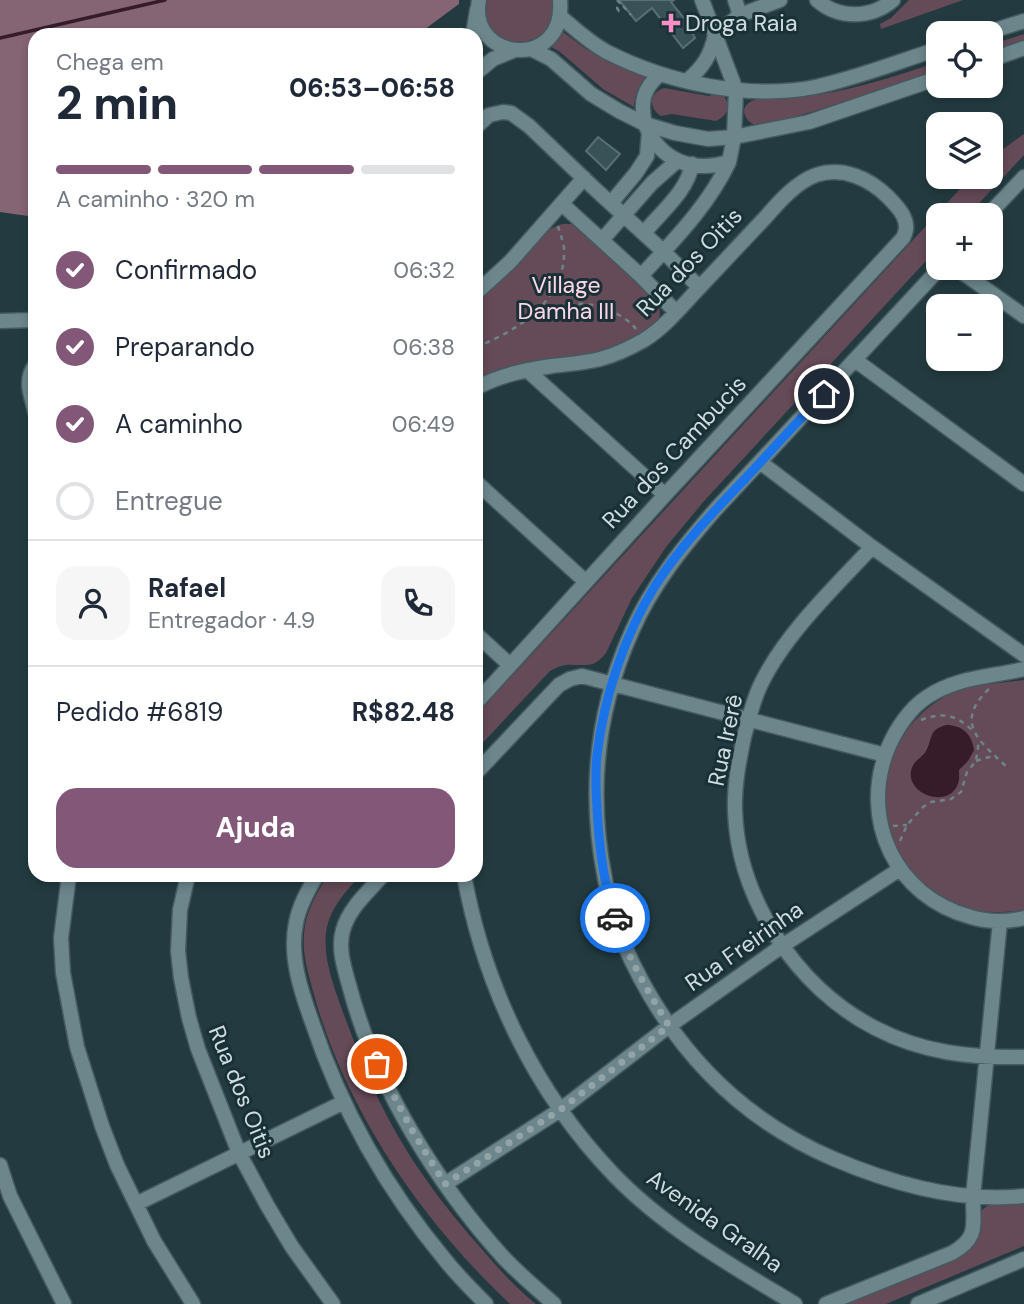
<!DOCTYPE html>
<html lang="pt">
<head>
<meta charset="utf-8">
<style>
	body { margin:0; font-family:"DM Sans",sans-serif; background:#f6f6f7; color:#1f2937; height:100vh; display:flex; flex-direction:column; font-size:26px; white-space:nowrap }
	* { box-sizing:border-box; margin:0 }
	p { font-size:23px; color:#747a83 }
	.icon { flex:none; width:38px; height:38px; fill:none; stroke:currentColor; stroke-width:2; stroke-linecap:round; stroke-linejoin:round }
	.map { position:relative; flex:1; overflow:hidden }
	.drawer { position:absolute; left:28px; top:28px; width:455px; height:854px; display:flex; flex-direction:column; background:#fff; border-radius:21px; box-shadow:0 4px 10px #0003 }
	.drawer>* { flex:none }
	.controls { position:absolute; left:926px; top:21px; display:grid; gap:14px }
	.controls a { display:grid; place-items:center; width:77px; height:77px; border-radius:14px; background:#fff; box-shadow:0 4px 10px #0003; font-size:35px }
	.pin { position:absolute; display:grid; place-items:center; width:60px; height:60px; color:#fff; margin:-30px; border:4px solid #fff; border-radius:50%; box-shadow:0 2px 7px #0007 }
	.courier { position:absolute; display:grid; place-items:center; width:70px; height:70px; margin:-35px; border:5px solid #1a73e8; border-radius:50%; background:#fff; color:#222; box-shadow:0 2px 9px #0007 }
	.headline em { font-style:normal; font-weight:800 }
	.headline div { display:flex; flex-direction:column-reverse }
	.headline { display:flex; align-items:center; justify-content:space-between; height:119px; padding:0 28px }
	h1 { font-size:46px; font-weight:800; line-height:52px }
	.bar { display:grid; grid-template-columns:repeat(4,1fr); gap:10px 7px; align-content:center; height:84px; padding:0 28px }
	.bar i { height:9px; border-radius:5px; background:#e0e1e3 }
	.bar .on { background:#825778 }
	.bar p { grid-column:span 4 }
	.line { display:flex; align-items:center; gap:18px; padding:0 28px; border-top:2px solid #e0e1e3 }
	.line div { flex:1 }
	.round { display:grid; place-items:center; flex:none; width:74px; height:74px; border-radius:21px; background:#f6f6f7 }
	ol { padding:0 28px; list-style:none }
	li { display:flex; align-items:center; gap:21px; height:77px }
	li p { margin-inline-start:auto }
	li .icon { padding:7px; border-radius:50%; background:#825778; color:#fff; stroke-width:4 }
	li:last-child { color:#747a83 }
	li i { width:38px; height:38px; border:4px solid #e0e1e3; border-radius:50% }
	.button { display:flex; gap:14px; margin-top:auto; padding:14px 28px }
	.button a { flex:1; height:80px; border-radius:21px; background:#825778; color:#fff; font-size:28px; font-weight:800; line-height:80px; text-align:center }
	.map>svg:first-child { display:block }
	.green { fill:#654a57 }
	.forest { fill:#856474 }
	.water { fill:#361b29 }
	.lines { fill:none; stroke-linecap:round; stroke-linejoin:round }
	.stream { stroke:#361b29; stroke-width:3.5 }
	.building { fill:#395257; stroke:#577076; stroke-width:2 }
	.minor-casing { stroke:#455a5e; stroke-width:17 }
	.tertiary-casing { stroke:#455a5e; stroke-width:17 }
	.path { stroke:#6f8387; stroke-width:2.5; stroke-dasharray:5 5; stroke-linecap:butt }
	.minor { stroke:#6c868c; stroke-width:14 }
	.tertiary { stroke:#6c868c; stroke-width:14 }
	.done { stroke:#93a4a8; stroke-width:7; stroke-dasharray:0 12.6 }
	.route { stroke:#1a73e8; stroke-width:9 }
	.poi-dot { fill:#fa8fc7; stroke:#193136; stroke-width:2.5 }
	.labels { text-anchor:middle; dominant-baseline:central; stroke-width:6; stroke-linejoin:round; paint-order:stroke }
	.poi-label { font-size:23px; fill:#cfdde0; stroke:#193136; text-anchor:start }
	.street-label { font-size:23px; fill:#cfdde0; stroke:#193136 }
	.park-label { font-size:23px; fill:#fcd7e8; stroke:#193136 }
</style>
</head>
<body>
<div class="map">
<svg width="1024" height="1304" viewBox="0 0 1024 1304">
	<rect width="100%" height="100%" fill="#233b40"/>
	<path class="green" d="M484,0H554C554,5 555,12 553,17C546,45 506,51 490,27C484,19 484,10 484,0Z
		M909,0H963L881,29L880,24L891,18Z
		M563,32L586,49L648,74C639,84 635,94 634,107L603,89L560,52L550,46Z
		M1024,34V43L991,54L990,45Z
		M938,62V71L818,110L760,127C747,124 736,109 752,101C764,95 806,97 822,94C862,87 900,75 938,62Z
		M664,88L709,96L719,92C731,100 731,115 716,121L672,114L661,116C648,108 649,93 664,88Z
		M1024,134V155L968,215H938V248L705,500L666,547L632,598L606,653C595,667 589,665 573,665C564,664 558,667 550,671L476,750V715L971,177H990L991,158Z
		M563,224H572L655,297C668,322 652,331 631,340C623,344 615,348 606,351C589,357 571,356 553,358C544,359 535,361 526,363C509,367 492,375 476,383V300C488,289 501,278 513,266C529,251 541,229 563,224Z
		M1024,680V910C1003,913 981,914 961,906C899,883 868,816 894,754C904,729 922,709 946,696C969,683 998,684 1024,680Z
		M328,875H361C345,892 329,909 326,933C323,960 335,990 344,1015C354,1042 364,1068 376,1094C402,1150 439,1201 480,1247C497,1267 515,1287 536,1304H510C423,1222 350,1117 316,1002C310,979 302,958 304,934C305,912 317,893 328,875Z
		M1024,1201V1246L886,1304H839L955,1254L983,1209C994,1200 1010,1202 1024,1201Z"/>
	<path class="forest" d="M0,0H459V4L417,35H35V217L0,212Z"/>
	<path class="water" d="M946,725C962,725 972,734 974,750L968,761L959,770C959,775 960,781 957,786C947,808 907,795 911,771C913,760 923,758 927,749C933,736 929,730 946,725Z"/>
	<g class="lines">
		<path class="stream" d="M0,38L165,0"/>
	</g>
	<path class="building" d="M619,0H674L671,2L687,22L695,38L683,48L652,8L636,21Z
		M598,137L620,154L606,170L586,151Z"/>
	<g class="lines">
		<g class="minor-casing">
			<path id="minor" d="M702,0L736,90
				M817,0C838,19 871,19 893,0
				M740,15L780,0
				M473,35L477,10
				M715,35L740,15L735,0
				M476,73L493,59L515,50
				M688,80C703,67 711,55 715,35
				M645,124C660,161 692,173 729,162L734,137
				M476,127L489,115L503,112L511,113L529,126L596,190L664,252L699,287
				M611,203L636,173L647,156L649,132
				M562,204L641,276L676,312
				M988,215L1024,177
				M644,233C660,213 688,191 692,164
				M602,240L652,183L677,161
				M940,268L716,509C683,547 652,585 632,631C596,711 588,794 605,879C609,900 613,921 622,940C665,1040 733,1116 834,1159C893,1184 959,1203 1024,1196
				M956,268L1024,316
				M641,276C674,240 708,206 729,162
				M476,293L510,262L584,178
				M0,321L35,320
				M855,360L1024,484
				M35,365C24,381 31,394 35,412
				M527,370L665,495
				M476,388C500,375 525,370 552,366C568,364 584,363 600,359C615,355 630,348 644,340C665,327 681,307 698,289C720,266 742,242 764,219C778,203 796,182 816,175C843,166 870,179 888,197C900,209 912,222 903,238L665,495L476,703
				M760,462L872,547L1024,655
				M476,482L586,582
				M872,547C835,587 786,633 762,682C753,699 749,719 744,737C739,761 734,786 735,811C738,899 797,988 875,1028C923,1053 971,1058 1024,1057
				M476,634L510,665
				M1024,669C990,677 957,677 927,697C910,708 896,729 888,748C859,819 895,897 971,917C988,922 1007,922 1024,918
				M476,773L559,685L570,679L582,676L885,755
				M69,875L61,938L63,973L77,1047L102,1126L117,1165L154,1241L193,1304
				M188,875L180,910L178,951L181,978L189,1018L198,1049L239,1153L267,1205L292,1247L333,1304
				M317,875C308,890 299,906 296,923C289,956 301,991 312,1022C341,1109 387,1190 446,1261C458,1276 472,1290 486,1304
				M383,875C369,891 349,908 343,930C337,950 346,973 351,992C377,1087 438,1185 503,1257C519,1274 537,1289 554,1304
				M464,875C484,986 535,1093 614,1175C665,1228 732,1266 795,1304
				M0,1165L10,1196L64,1304
				M445,1184L560,1110L669,1026L782,946L900,869
				M136,1204L344,1102
				M826,1304L952,1253C979,1238 973,1225 973,1197L1000,921
				M918,1304L1024,1259"/>
		</g>
		<g class="tertiary-casing">
			<path id="tertiary" d="M479,0C467,61 566,72 560,0
				M561,17C575,29 590,43 607,52C668,83 748,100 815,87C857,78 897,62 938,49
				M986,33L1024,21
				M531,49L551,59L591,94L619,111L645,124L675,133L708,139L734,137L809,122L938,78
				M990,60L1024,48
				M645,124C640,102 643,89 660,74
				M734,137L736,90"/>
		</g>
		<path class="path" d="M617,0L621,4L617,8L619,11L624,7L631,15
			M539,310C567,303 593,299 619,315C625,319 631,322 636,329
			M476,347C518,331 567,299 564,248C563,240 560,234 558,226
			M989,689C952,724 982,743 1008,768
			M921,720C942,712 955,714 972,730
			M976,761L989,757L997,758
			M893,826L907,825
			M900,841L907,825L923,807L931,802L951,799L961,792L967,772L976,761L979,740"/>
		<use href="#minor" class="minor"/>
		<use href="#tertiary" class="tertiary"/>
	</g>
	<g class="lines">
		<path class="done" d="M377,1064L413,1132L445,1184L560,1110L669,1026C648,991 627,957 615,918"/>
		<path class="route" d="M615,918C603,883 599,846 597,808C596,791 595,773 597,755C604,697 624,636 655,586C679,548 713,512 744,480C771,451 797,422 824,394"/>
	</g>
	<path class="poi-dot" d="M667.5 12.5h7v7h7v7h-7v7h-7v-7h-7v-7h7z"/>
	<g class="labels">
		<g class="poi-label">
			<text x="685" y="23">Droga Raia</text>
		</g>
		<g class="street-label">
			<text transform="translate(689 262) rotate(-46)">Rua dos Oitis</text>
			<text transform="translate(674 452) rotate(-47)">Rua dos Cambucis</text>
			<text transform="translate(725 740) rotate(-78)">Rua Irerê</text>
			<text transform="translate(744 946) rotate(-35)">Rua Freirinha</text>
			<text transform="translate(242 1092) rotate(68)">Rua dos Oitis</text>
			<text transform="translate(715 1221) rotate(35)">Avenida Gralha</text>
		</g>
		<g class="park-label">
			<text x="566" y="285">Village<tspan x="566" dy="26">Damha III</tspan></text>
		</g>
	</g>
</svg>
<div class="controls">
<a><svg class="icon" aria-label="locate" viewBox="0 0 24 24"><circle cx="12" cy="12" r="6"/><path d="M12 2v4M12 18v4M2 12h4M18 12h4"/></svg></a>
<a><svg class="icon" aria-label="layers" viewBox="0 0 24 24"><path d="M12 4l9 5-9 5-9-5zM3 14l9 5 9-5"/></svg></a>
<a>+</a>
<a>−</a>
</div>
<div class="pin" style="left:377px;top:1064px;background:#ea580c"><svg class="icon" aria-label="bag" viewBox="0 0 24 24"><path d="M5 8h14l-1 12H6zM9 8a3 3 0 0 1 6 0"/></svg></div>
<div class="pin" style="left:824px;top:394px;background:#1f2937"><svg class="icon" aria-label="home" viewBox="0 0 24 24"><path d="M3 11l9-7 9 7M6 9v11h12V9"/></svg></div>
<div class="courier" style="left:615px;top:918px"><svg class="icon" aria-label="car" viewBox="0 0 24 24"><path d="M5 17H2v-5l4-1 3-4h7l3 4 3 1v5h-3M9 17h6M6 11h13"/><circle cx="7" cy="17" r="2"/><circle cx="17" cy="17" r="2"/></svg></div>
<section class="drawer">
<div class="headline"><div><h1>2 min</h1><p>Chega em</p></div><em>06:53–06:58</em></div>
<div class="bar"><i class="on"></i><i class="on"></i><i class="on"></i><i></i><p>A caminho · 320 m</p></div>
<ol>
<li><svg class="icon" aria-label="check" viewBox="0 0 24 24"><path d="M5 12l5 5 9-10"/></svg>Confirmado<p>06:32</p></li>
<li><svg class="icon" aria-label="check" viewBox="0 0 24 24"><path d="M5 12l5 5 9-10"/></svg>Preparando<p>06:38</p></li>
<li><svg class="icon" aria-label="check" viewBox="0 0 24 24"><path d="M5 12l5 5 9-10"/></svg>A caminho<p>06:49</p></li>
<li><i></i>Entregue</li>
</ol>
<div class="line" style="height:126px"><a class="round"><svg class="icon" aria-label="person" viewBox="0 0 24 24"><circle cx="12" cy="8" r="4"/><path d="M4 21q1-7 8-7t8 7"/></svg></a><div><b>Rafael</b><p>Entregador · 4.9</p></div><a class="round"><svg class="icon" aria-label="phone" viewBox="0 0 24 24"><path d="M5 4h4l2 5-3 2q2 4 5 5l2-3 5 2v4C11 20 4 13 5 4z"/></svg></a></div>
<div class="line" style="height:91px"><div>Pedido #6819</div><b>R$82.48</b></div>
<div class="button"><a>Ajuda</a></div>
</section>
</div>
</body>
</html>
